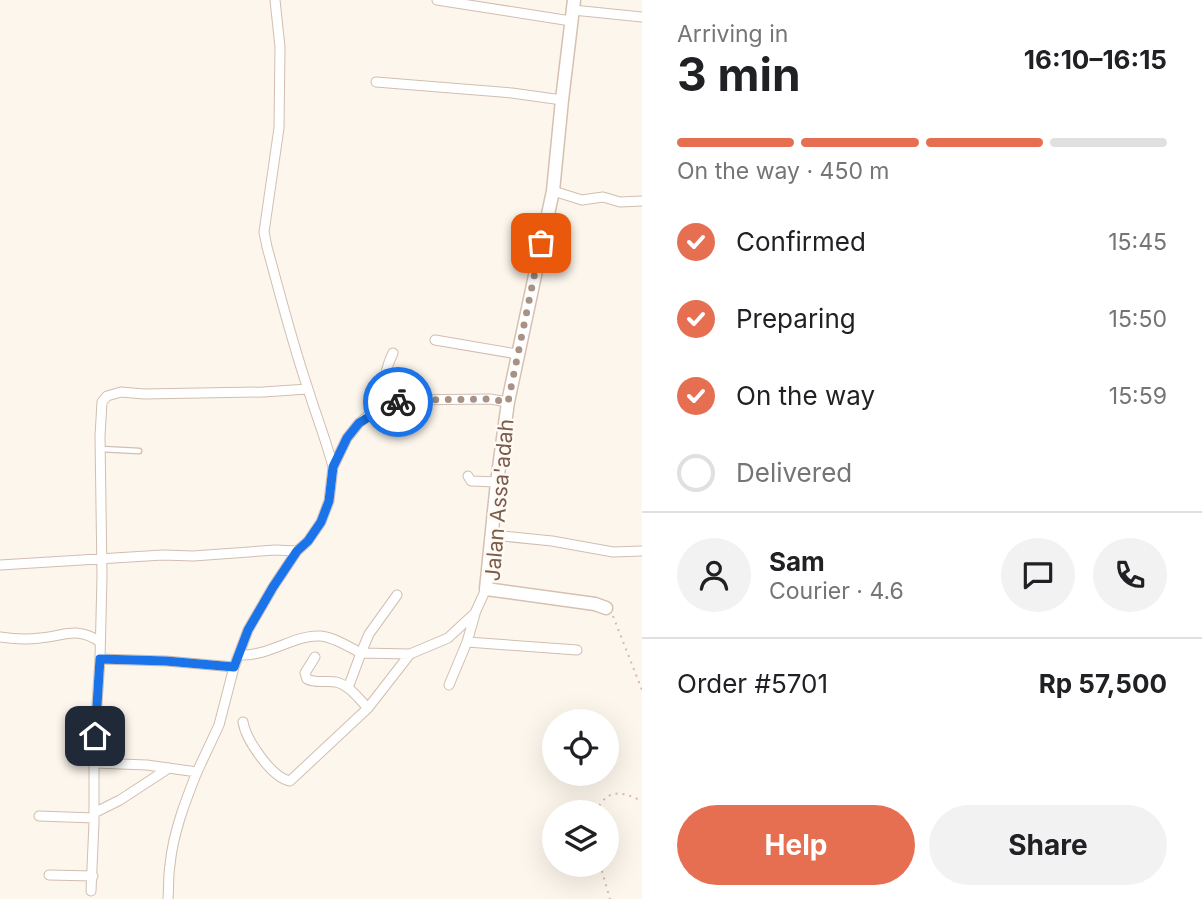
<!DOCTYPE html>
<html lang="en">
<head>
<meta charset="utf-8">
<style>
	body { margin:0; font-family:Inter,sans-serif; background:#f2f2f2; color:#202124; height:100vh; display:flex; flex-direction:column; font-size:26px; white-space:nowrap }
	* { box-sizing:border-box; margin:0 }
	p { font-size:23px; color:#757577 }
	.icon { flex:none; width:38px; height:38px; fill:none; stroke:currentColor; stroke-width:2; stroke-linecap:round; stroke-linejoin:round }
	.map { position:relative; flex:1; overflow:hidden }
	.panel { display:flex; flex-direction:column; background:#fff; width:560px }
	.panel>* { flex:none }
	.buttons { position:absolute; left:542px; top:709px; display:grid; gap:14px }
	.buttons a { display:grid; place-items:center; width:77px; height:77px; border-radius:50%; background:#fff; box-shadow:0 7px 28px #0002; font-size:35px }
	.pin { position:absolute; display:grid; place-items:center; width:60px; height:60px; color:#fff; margin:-30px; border-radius:14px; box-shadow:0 4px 10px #0006 }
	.courier { position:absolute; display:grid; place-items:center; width:70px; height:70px; margin:-35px; border:5px solid #1a73e8; border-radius:50%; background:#fff; color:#222; box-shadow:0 2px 9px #0007 }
	.summary em { font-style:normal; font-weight:700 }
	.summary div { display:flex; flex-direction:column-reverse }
	.summary { display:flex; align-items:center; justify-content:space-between; height:119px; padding:0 35px }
	h1 { font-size:46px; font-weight:700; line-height:52px }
	.bar { display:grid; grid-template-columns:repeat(4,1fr); gap:10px 7px; align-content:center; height:84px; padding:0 35px }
	.bar i { height:9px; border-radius:5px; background:#e0e0e0 }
	.bar .on { background:#e76f51 }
	.bar p { grid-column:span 4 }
	.line { display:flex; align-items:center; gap:18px; padding:0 35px; border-top:2px solid #e0e0e0 }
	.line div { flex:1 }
	.round { display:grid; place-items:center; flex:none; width:74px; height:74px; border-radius:37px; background:#f2f2f2 }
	ol { padding:0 35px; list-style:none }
	li { display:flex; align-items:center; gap:21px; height:77px }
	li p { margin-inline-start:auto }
	li .icon { padding:7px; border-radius:50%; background:#e76f51; color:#fff; stroke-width:4 }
	li:last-child { color:#757577 }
	li i { width:38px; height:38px; border:4px solid #e0e0e0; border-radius:50% }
	.cta { display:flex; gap:14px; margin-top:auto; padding:14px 35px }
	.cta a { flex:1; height:80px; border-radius:42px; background:#e76f51; color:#fff; font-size:28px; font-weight:700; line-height:80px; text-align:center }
	.cta a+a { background:#f2f2f2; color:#202124 }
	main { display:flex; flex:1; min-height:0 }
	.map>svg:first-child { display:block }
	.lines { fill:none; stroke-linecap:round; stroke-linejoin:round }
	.lane-casing { stroke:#d1beb0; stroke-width:7 }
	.street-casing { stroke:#d1beb0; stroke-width:11 }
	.secondary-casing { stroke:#d6c0b0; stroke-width:15 }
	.path { stroke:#d9b8a5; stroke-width:2; stroke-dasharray:2 5; stroke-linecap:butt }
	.lane { stroke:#fff; stroke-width:4.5 }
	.street { stroke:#fff; stroke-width:9 }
	.secondary { stroke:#fff; stroke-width:12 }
	.done { stroke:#a89285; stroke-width:7; stroke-dasharray:0 12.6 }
	.route { stroke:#1a73e8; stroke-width:9 }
	.labels { text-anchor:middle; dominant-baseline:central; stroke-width:5; stroke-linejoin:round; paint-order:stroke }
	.street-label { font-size:21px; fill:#7a5c4d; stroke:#fffaf3 }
</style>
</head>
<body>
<main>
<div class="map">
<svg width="642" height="899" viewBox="0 0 642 899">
	<rect width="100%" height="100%" fill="#fdf6ec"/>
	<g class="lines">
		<g class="lane-casing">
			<path id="lane" d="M101,449L139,451"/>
		</g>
		<g class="street-casing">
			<path id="street" d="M275,0L280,47L279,128L264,232L267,247C280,294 292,342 308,389C316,415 326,440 333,467
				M437,0L571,21
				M573,10L642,17
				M376,82L512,93L562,100
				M553,191L582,200L603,197L620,202L642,201
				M435,340L517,354
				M393,353C388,363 380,386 390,395C391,396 399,400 401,400L490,399L508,402
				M468,476L471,481L497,482
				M492,535L552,541L613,552L642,551
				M0,565L163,555L193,556L275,550L297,551
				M0,637C13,639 27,640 40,638C64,636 78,626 100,642
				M467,642L577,650
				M239,655C268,657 296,634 320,636C334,637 349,647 361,653L369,634L397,595
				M315,657L305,673L307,679C317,684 325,680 336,682C349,685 359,699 368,708
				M100,659L166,661L234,667L248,630L273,587L297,551L308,541L321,522L329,501L333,467L347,438L359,423L369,415L401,400
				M449,685L467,642L475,614
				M348,688L361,653L410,654L448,638L475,613L486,589
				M243,722C246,740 272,778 290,781L368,708L410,654
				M94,763L147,765L197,772L219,725L234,667
				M94,813L120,800L169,768
				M39,816L94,818
				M49,875L93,876
				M91,891L94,822V749L100,659L102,576L100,436L102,402L107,396L121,392L144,394L263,392L308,389
				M168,899C169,888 168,876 170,865C173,833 185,802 197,772"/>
		</g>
		<g class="secondary-casing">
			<path id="secondary" d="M574,0L562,100L553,191L508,402L497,482L486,589L595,604L606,608"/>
		</g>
		<path class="path" d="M613,616L642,690
			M596,812C607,788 621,791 642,801
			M600,864L610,899"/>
		<use href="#lane" class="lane"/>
		<use href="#street" class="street"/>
		<use href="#secondary" class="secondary"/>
	</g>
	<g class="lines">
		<path class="done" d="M398,402L418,400L489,399L508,402L541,243"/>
		<path class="route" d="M95,736L100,659L166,661L234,667L248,630L273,587L297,551L308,541L321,522L329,501L333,467L347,438L359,423L383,408L398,402"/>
	</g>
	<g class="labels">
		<g class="street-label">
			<text transform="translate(499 500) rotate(-85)">Jalan Assa'adah</text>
		</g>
	</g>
</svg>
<div class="buttons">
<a><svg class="icon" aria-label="locate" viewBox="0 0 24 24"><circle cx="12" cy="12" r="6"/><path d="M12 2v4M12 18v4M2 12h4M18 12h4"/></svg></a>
<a><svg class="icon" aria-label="layers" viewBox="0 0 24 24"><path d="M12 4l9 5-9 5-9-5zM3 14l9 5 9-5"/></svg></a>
</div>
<div class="pin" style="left:541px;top:243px;background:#ea580c"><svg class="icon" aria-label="bag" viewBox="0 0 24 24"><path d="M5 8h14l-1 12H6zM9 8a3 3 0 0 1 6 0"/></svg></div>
<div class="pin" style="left:95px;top:736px;background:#1f2937"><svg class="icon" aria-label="home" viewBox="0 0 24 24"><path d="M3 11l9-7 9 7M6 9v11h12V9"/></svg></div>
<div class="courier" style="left:398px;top:402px"><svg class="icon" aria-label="bike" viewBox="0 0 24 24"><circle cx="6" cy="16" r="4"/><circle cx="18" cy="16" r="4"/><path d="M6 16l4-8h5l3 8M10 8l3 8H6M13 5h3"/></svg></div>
</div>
<section class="panel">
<div class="summary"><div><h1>3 min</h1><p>Arriving in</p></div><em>16:10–16:15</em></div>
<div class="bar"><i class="on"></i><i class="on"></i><i class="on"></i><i></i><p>On the way · 450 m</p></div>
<ol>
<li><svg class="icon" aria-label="check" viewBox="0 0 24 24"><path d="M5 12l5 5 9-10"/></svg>Confirmed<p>15:45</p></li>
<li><svg class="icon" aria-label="check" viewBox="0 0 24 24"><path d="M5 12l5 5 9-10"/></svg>Preparing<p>15:50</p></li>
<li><svg class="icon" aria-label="check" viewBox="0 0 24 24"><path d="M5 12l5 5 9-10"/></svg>On the way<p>15:59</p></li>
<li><i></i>Delivered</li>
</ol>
<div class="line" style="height:126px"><a class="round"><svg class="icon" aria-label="person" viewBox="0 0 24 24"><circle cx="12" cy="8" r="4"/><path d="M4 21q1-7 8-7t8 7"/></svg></a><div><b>Sam</b><p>Courier · 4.6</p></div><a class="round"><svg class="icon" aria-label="chat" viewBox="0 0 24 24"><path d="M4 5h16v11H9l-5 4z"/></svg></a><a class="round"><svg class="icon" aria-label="phone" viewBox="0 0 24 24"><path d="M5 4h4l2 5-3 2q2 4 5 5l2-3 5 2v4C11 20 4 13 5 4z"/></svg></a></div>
<div class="line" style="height:91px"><div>Order #5701</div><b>Rp 57,500</b></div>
<div class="cta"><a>Help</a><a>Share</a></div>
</section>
</main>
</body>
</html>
